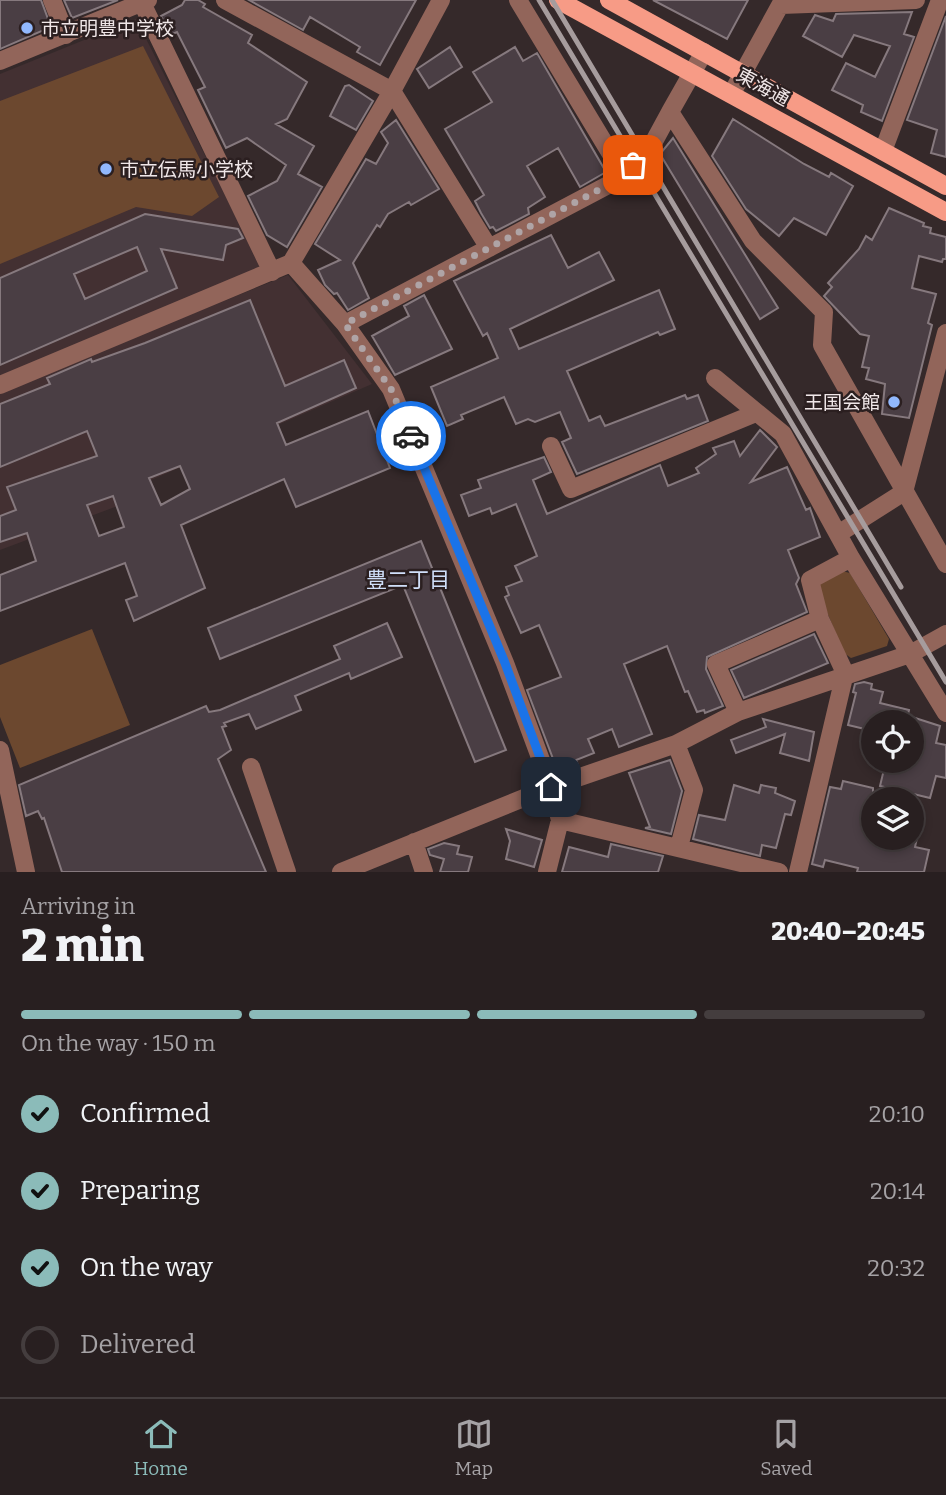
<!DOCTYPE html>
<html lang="en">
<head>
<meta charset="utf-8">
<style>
	body { margin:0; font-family:Bitter,"Noto Sans JP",serif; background:#342c2d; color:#f1f3f6; height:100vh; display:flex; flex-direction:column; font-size:26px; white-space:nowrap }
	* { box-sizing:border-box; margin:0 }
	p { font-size:23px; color:#a5a2a5 }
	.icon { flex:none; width:38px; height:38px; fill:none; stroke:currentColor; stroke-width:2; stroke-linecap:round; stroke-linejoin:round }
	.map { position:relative; height:872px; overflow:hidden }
	.sheet { display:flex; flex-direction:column; background:#281f20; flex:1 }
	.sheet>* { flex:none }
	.tools { position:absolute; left:861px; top:710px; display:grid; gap:14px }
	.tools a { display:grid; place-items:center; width:63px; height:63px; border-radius:50%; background:#281f20; box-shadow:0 4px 10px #0003,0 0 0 2px #443d3e; font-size:35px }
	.pin { position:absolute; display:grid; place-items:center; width:60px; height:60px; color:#fff; margin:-30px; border-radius:14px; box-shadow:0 4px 10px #0006 }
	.courier { position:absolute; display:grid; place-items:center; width:70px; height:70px; margin:-35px; border:5px solid #1a73e8; border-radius:50%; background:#fff; color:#222; box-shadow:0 2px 9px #0007 }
	.head em { font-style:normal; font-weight:800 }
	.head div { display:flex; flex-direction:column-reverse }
	.head { display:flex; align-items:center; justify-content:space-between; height:119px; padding:0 21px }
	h1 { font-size:46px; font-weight:800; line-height:52px }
	.bar { display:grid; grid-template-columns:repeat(4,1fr); gap:10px 7px; align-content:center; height:84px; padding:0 21px }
	.bar i { height:9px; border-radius:5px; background:#443d3e }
	.bar .on { background:#8bbbb9 }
	.bar p { grid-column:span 4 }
	ol { padding:0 21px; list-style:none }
	li { display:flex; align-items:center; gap:21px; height:77px }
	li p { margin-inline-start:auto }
	li .icon { padding:7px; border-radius:50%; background:#8bbbb9; color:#111; stroke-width:4 }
	li:last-child { color:#a5a2a5 }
	li i { width:38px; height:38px; border:4px solid #443d3e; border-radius:50% }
	.tab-bar { display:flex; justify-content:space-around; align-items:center; height:98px; border-top:2px solid #443d3e; background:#281f20; font-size:19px; color:#a5a2a5 }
	.tab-bar a { display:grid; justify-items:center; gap:4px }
	.tab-bar .on { color:#8bbbb9 }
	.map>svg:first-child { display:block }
	.built { fill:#433032 }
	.green { fill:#6c482f }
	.building { fill:#4a3e44; stroke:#86797e; stroke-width:2; fill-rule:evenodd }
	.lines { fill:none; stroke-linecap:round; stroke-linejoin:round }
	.minor { stroke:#92655a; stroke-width:18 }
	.major { stroke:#f79b86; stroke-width:18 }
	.rail { stroke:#a69c9d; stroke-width:5 }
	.done { stroke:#afa4a6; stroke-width:7; stroke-dasharray:0 12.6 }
	.route { stroke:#1a73e8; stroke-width:9 }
	.poi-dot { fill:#91b8fd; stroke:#2b1f20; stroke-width:2.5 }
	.labels { text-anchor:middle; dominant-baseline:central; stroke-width:5; stroke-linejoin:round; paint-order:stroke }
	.poi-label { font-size:19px; fill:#f0e7e8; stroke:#2b1f20; text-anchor:start }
	.street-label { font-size:19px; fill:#f0e7e8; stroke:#2b1f20 }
	.neighbourhood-label { font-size:21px; fill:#d0dff9; stroke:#2b1f20 }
</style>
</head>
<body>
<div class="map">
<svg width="946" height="872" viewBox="0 0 946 872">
	<rect width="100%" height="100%" fill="#35292a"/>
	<path class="built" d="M136,19L260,264L256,272L0,378V74Z
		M288,275L372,384L151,480L155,492L0,550V391Z"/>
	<path class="green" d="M143,46L219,197L192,216L136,207L0,264V101Z
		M842,571L850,573L889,639L887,646L851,658L844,653L817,588L820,582Z
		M92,629L130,725L20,768L0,717V665Z"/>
	<path class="building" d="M0,0H41L51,27L0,49Z
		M64,0H118L72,18Z
		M185,0H198L205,4L203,7L252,35L248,43L307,82L287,119L276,124L314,146L298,174L322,187L287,247L267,235L248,196L277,181L286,165L247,138L226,148L198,90L205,87L177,32L170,35L161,16L182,5Z
		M249,0H416L380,65L357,52L360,47L310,17L303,30Z
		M653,0H748L727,39Z
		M912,12L904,34L914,37L882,121L861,112L863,105L832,90L846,63L875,77L890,46L854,35L842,57L803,36L815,15L833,21L836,14Z
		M946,16V157L931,153L937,130L907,120Z
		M450,47L462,67L429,88L417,69Z
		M515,47L523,61L537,53L606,172L580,187L558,148L527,166L545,197L528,208L529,214L496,231L493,227L490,228L481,213L475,201L484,195L445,129L492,102L473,72Z
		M349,85L373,101L356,130L330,116L345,86Z
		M733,119L804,164L829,177L831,173L853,186L826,235L794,218L779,236L746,209L712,156Z
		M396,120L439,189L411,205L409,202L388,214L380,227L377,225L353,263L369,298L348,310L337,293L334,294L325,285L318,270L340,260L315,244L366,159L376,164L388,143L381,132Z
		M673,138L778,308L760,319L660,154Z
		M889,208L924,223L923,226L931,228L930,233L946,237V259H943L942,262L919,256L912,288L936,294L928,323L932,325L909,418L882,414L885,384L866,379L869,368L862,367L869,336L860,334L824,296L832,287L828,283L859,249L866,236L872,240Z
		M145,214L238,229L243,238L226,245L223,260L161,249L177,288L0,365V278ZM137,247L147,271L85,299L74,274Z
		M551,235L568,268L599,252L614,280L510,329L519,349L659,290L675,329L660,335L658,332L567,371L589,421L600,416L605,426L685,395L687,399L698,395L708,421L577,474L562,442L571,438L560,412L535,422L528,419L516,424L504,397L461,415L463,419L447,426L431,387L498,358L487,333L483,336L454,281Z
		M424,295L452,349L395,375L372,336L409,316L404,306Z
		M250,300L285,386L344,360L356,388L277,423L286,445L368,411L390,468L296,507L284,479L181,525L205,588L134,621L126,600L137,596L125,563L0,611V575L36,561L27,533L0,542V516L16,510L7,487L97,456L87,431L0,467V404L50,384L47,378L91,359L92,362L145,343ZM180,466L190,489L161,505L149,478ZM113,496L124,527L99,536L87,505Z
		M760,430L777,447L751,482L787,467L806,510L810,508L820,537L788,550L799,578L796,584L807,612L707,657L706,669L723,706L705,713L704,710L697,712L688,691L685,692L667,646L624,664L652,734L619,747L612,729L588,739L594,753L576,760L578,765L558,772L527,690L561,677L539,625L521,633L505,597L509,595L506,587L522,581L515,566L537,556L516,504L492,514L490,508L469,516L461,495L481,488L478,480L544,457L551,472L533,480L547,514L660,465L668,486L699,473L696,468L716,454L713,448L734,441L740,456Z
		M421,541L506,750L475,762L403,585L220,659L208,628Z
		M387,623L402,657L351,679L349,673L295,696L301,710L256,729L249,714L224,723L226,726L222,727L231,750L218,759L266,872H62L44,818L42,819L38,811L26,816L19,785L206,706L209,712L220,710L340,659L334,646Z
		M814,634L828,663L744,698L731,670Z
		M864,682L872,684L871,689L883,692L880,703L909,710L906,723H873V731L848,725L856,693L853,692L855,684Z
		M912,717L940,726L936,743L946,745V778L936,776L930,798L880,786L886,761H912Z
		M763,719L814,732L809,761L780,753L785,734L736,753L731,740L766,727Z
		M670,760L682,791L671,834L645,828L650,827L629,773Z
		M843,781L873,788V838L901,843L902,838H917L915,847L929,850L924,872H857L858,868L825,860L823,867L812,864L830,787L841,789Z
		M734,785L759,793L761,785L776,788L775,793L795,801L791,815L785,814L776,848L762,845L760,856L693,839L699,815L725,820Z
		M506,829L542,840L534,867L506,859L510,841Z
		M444,843L459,846L457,854L472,857L468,872H440L444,859L430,855L428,849Z
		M611,844L663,856L658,872H562L569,847L608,857Z"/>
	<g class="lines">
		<path class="minor" d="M52,0L66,35
			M225,0L392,91L489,248
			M518,0L623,174
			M142,3L272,272
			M781,5L916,0
			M704,52L670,112L753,241L824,312L822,345L946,564
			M0,61L148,0
			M732,93L783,0
			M883,151L940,0
			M291,263L345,324L391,389L505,663L551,787L560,820L547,872
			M345,324L610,184L651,147L670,112
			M715,378L783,434L851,558L946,713
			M0,385L291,263L392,91L441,0
			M551,446L571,489L756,413
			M838,534L904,492L946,333
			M738,712L716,664L820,619
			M676,744L694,790L679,847
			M0,750L26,872
			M251,767L287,872
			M560,820L779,872
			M414,842L424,872
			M341,872L551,787L676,744L738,712L910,654L946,634
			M798,872L845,673L820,619L810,580L851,558"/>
		<path class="major" d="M558,0L946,212
			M609,0L946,186"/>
		<path class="rail" d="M539,0L946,682
			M552,0L901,587"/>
	</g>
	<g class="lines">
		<path class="done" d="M411,436L391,389L345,324L610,184L633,165"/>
		<path class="route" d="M411,436L505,663L551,787"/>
	</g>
	<g class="poi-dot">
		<circle cx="27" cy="28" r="7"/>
		<circle cx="106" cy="169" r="7"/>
		<circle cx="894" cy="402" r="7"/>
	</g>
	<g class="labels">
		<g class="poi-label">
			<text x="41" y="28">市立明豊中学校</text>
			<text x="120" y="169">市立伝馬小学校</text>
			<text x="880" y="402" text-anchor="end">王国会館</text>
		</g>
		<g class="street-label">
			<text transform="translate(763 87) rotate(29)">東海通</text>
		</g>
		<g class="neighbourhood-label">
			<text x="408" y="580">豊二丁目</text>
		</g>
	</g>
</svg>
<div class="tools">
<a><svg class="icon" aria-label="locate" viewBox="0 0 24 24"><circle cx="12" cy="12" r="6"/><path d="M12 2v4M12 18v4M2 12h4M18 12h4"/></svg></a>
<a><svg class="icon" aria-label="layers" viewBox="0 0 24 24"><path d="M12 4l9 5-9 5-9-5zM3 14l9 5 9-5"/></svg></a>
</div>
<div class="pin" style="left:633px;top:165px;background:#ea580c"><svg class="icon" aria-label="bag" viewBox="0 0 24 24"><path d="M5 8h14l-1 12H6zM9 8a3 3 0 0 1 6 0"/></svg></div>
<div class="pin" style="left:551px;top:787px;background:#1f2937"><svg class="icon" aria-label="home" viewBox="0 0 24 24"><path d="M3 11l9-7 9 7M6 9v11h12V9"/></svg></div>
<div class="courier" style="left:411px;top:436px"><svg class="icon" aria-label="car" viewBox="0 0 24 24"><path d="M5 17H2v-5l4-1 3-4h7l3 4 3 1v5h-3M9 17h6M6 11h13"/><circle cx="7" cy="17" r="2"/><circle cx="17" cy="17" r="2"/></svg></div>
</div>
<section class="sheet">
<div class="head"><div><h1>2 min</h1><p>Arriving in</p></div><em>20:40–20:45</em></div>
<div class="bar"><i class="on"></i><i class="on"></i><i class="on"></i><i></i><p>On the way · 150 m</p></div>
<ol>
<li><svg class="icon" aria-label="check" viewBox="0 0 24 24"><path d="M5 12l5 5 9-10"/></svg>Confirmed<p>20:10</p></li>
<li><svg class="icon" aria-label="check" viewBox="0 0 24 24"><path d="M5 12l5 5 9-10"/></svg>Preparing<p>20:14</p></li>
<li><svg class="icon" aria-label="check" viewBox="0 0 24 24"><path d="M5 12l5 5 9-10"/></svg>On the way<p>20:32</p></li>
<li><i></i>Delivered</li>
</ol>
</section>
<nav class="tab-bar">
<a class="on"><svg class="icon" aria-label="home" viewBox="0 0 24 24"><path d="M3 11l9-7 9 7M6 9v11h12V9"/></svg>Home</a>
<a><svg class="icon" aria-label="map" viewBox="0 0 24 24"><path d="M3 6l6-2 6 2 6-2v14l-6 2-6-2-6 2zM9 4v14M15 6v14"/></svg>Map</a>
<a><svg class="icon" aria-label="saved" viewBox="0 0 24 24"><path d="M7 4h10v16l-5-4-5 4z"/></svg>Saved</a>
</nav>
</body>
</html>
